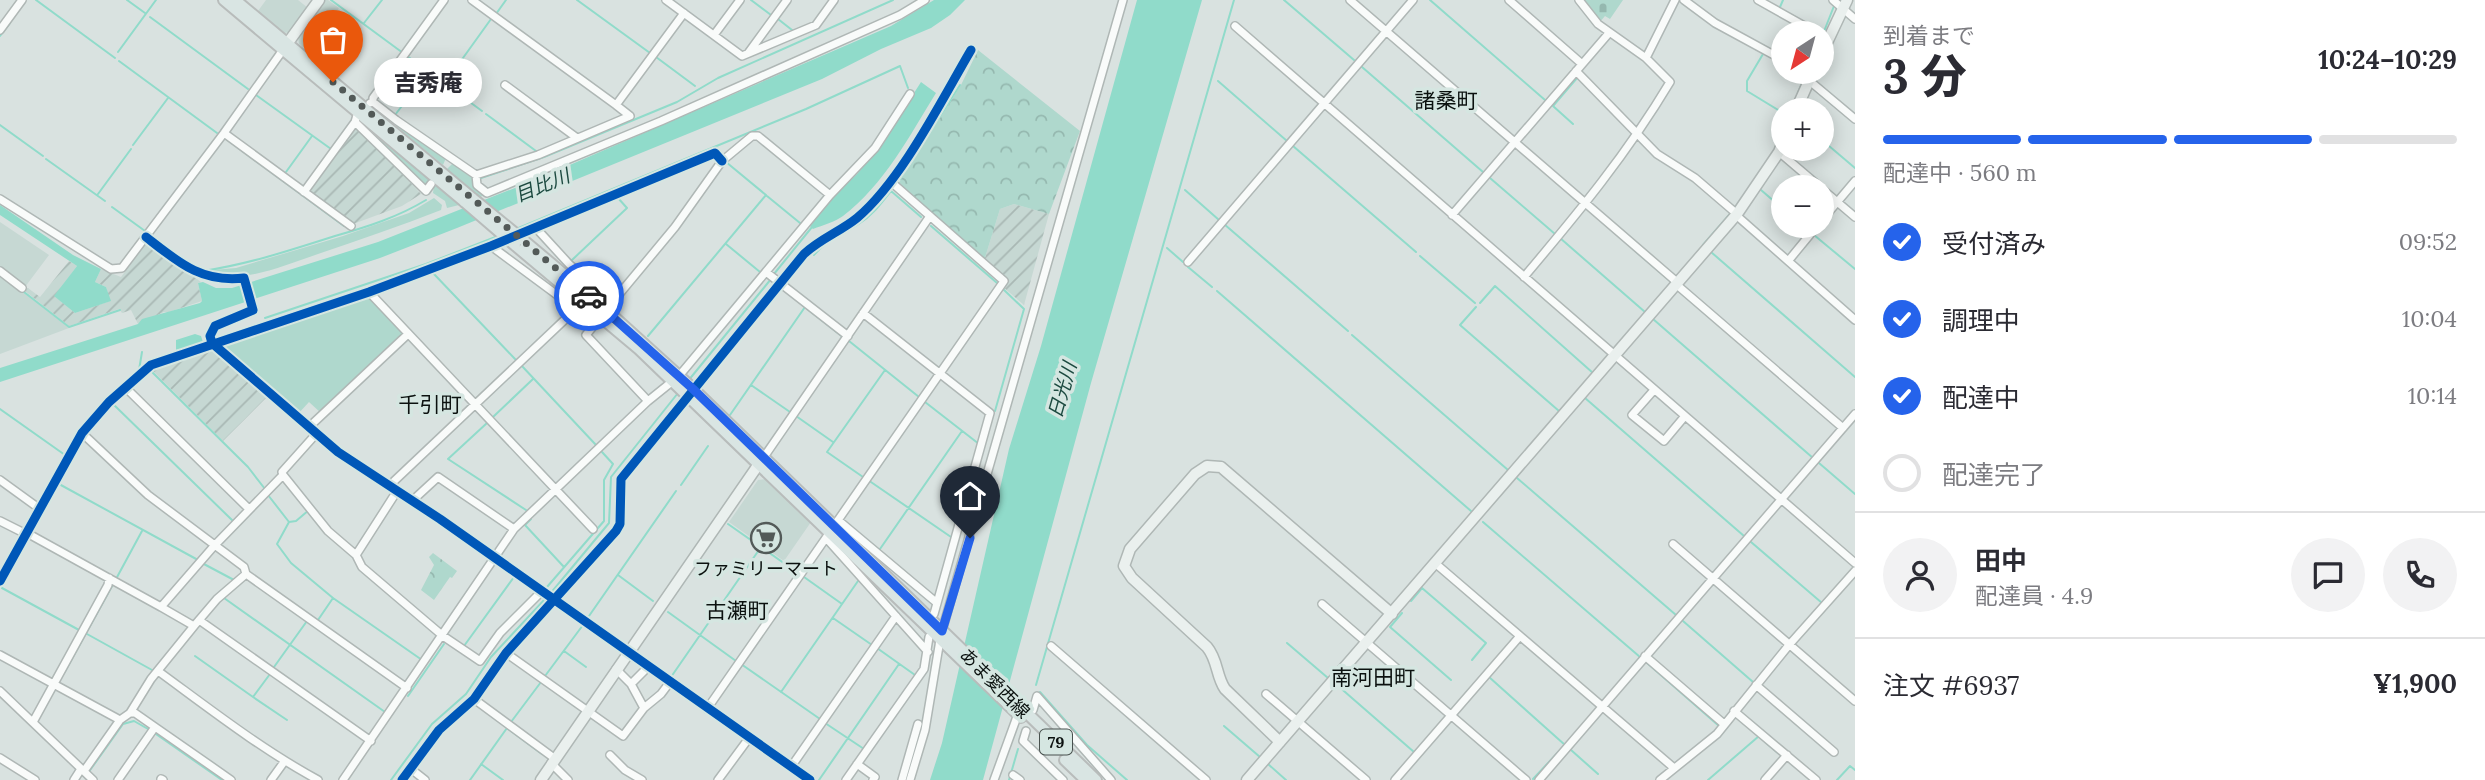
<!DOCTYPE html>
<html lang="ja">
<head>
<meta charset="utf-8">
<style>
	body { margin:0; font-family:Lora,"Noto Sans JP",serif; background:#f2f2f3; color:#2b2b33; height:100vh; display:flex; flex-direction:column; font-size:26px; white-space:nowrap }
	* { box-sizing:border-box; margin:0 }
	p { font-size:23px; color:#7c7c81 }
	.icon { flex:none; width:38px; height:38px; fill:none; stroke:currentColor; stroke-width:2; stroke-linecap:round; stroke-linejoin:round }
	.map { position:relative; flex:1; overflow:hidden }
	.drawer { display:flex; flex-direction:column; background:#fff; width:630px }
	.drawer>* { flex:none }
	.needle { width:46px; rotate:216deg }
	.tools { position:absolute; left:1771px; top:21px; display:grid; gap:14px }
	.tools a { display:grid; place-items:center; width:63px; height:63px; border-radius:50%; background:#fff; box-shadow:0 4px 18px #0003; font-size:35px }
	.pin { position:absolute; display:grid; place-items:center; width:60px; height:60px; color:#fff; margin:-72px -30px; border-radius:50% 50% 50% 0; rotate:-45deg; box-shadow:0 0 7px #0007 }
	.pin .icon { rotate:45deg }
	.courier { position:absolute; display:grid; place-items:center; width:70px; height:70px; margin:-35px; border:5px solid #2563eb; border-radius:50%; background:#fff; color:#222; box-shadow:0 2px 9px #0007 }
	.bubble { position:absolute; height:49px; border-radius:24px; background:#fff; box-shadow:0 4px 18px #0003; font-size:23px; font-weight:800; line-height:49px; text-align:center }
	.overview em { font-style:normal; font-weight:800 }
	.overview div { display:flex; flex-direction:column-reverse }
	.overview { display:flex; align-items:center; justify-content:space-between; height:119px; padding:0 28px }
	h1 { font-size:46px; font-weight:800; line-height:52px }
	.bar { display:grid; grid-template-columns:repeat(4,1fr); gap:10px 7px; align-content:center; height:84px; padding:0 28px }
	.bar i { height:9px; border-radius:5px; background:#e1e1e2 }
	.bar .selected { background:#2563eb }
	.bar p { grid-column:span 4 }
	.line { display:flex; align-items:center; gap:18px; padding:0 28px; border-top:2px solid #e1e1e2 }
	.line div { flex:1 }
	.round { display:grid; place-items:center; flex:none; width:74px; height:74px; border-radius:37px; background:#f2f2f3 }
	ol { padding:0 28px; list-style:none }
	li { display:flex; align-items:center; gap:21px; height:77px }
	li p { margin-inline-start:auto }
	li .icon { padding:7px; border-radius:50%; background:#2563eb; color:#fff; stroke-width:4 }
	li:last-child { color:#7c7c81 }
	li i { width:38px; height:38px; border:4px solid #e1e1e2; border-radius:50% }
	main { display:flex; flex:1; min-height:0 }
	.map>svg:first-child { display:block }
	.built { fill:#c6d8d3 }
	.industrial { fill:url(#industrial-furrows) }
	.grass { fill:#afd8cd }
	.cemetery { fill:url(#cemetery-stones) }
	.park { fill:url(#park-crowns) }
	.water { fill:#90dbca }
	.lines { fill:none; stroke-linecap:round; stroke-linejoin:round }
	.stream { stroke:#90dbca; stroke-width:2 }
	.street-casing { stroke:#afb7b5; stroke-width:10 }
	.secondary-casing { stroke:#afb7b5; stroke-width:13 }
	.primary-casing { stroke:#b8bcbb; stroke-width:14 }
	.street { stroke:#f9fbfa; stroke-width:7 }
	.secondary { stroke:#eaf0ee; stroke-width:10 }
	.primary { stroke:#d9e5e3; stroke-width:10 }
	.primary-bridge-casing { stroke:#b8bcbb; stroke-width:14; stroke-linecap:butt }
	.primary-bridge { stroke:#d9e5e3; stroke-width:10 }
	.cycleway-casing { stroke:#d5e6e1; stroke-width:13 }
	.cycleway { stroke:#0057b8; stroke-width:9 }
	.done { stroke:#535a58; stroke-width:7; stroke-dasharray:0 12.6 }
	.route { stroke:#2563eb; stroke-width:9 }
	.labels { text-anchor:middle; dominant-baseline:central; stroke-width:7; stroke-linejoin:round; paint-order:stroke }
	.shield { fill:#d5e6e1; stroke:#48514e; stroke-width:2 }
	.shield-label { font-size:16px; font-weight:bold; fill:#0b110f }
	.poi-label { font-size:18px; fill:#0b110f; stroke:#d5e6e1 }
	.street-label { font-size:18px; fill:#0b110f; stroke:#d5e6e1 }
	.water-label { font-size:19px; font-style:italic; fill:#1c4a40; stroke:#d5e6e1 }
	.quarter-label { font-size:21px; fill:#0b110f; stroke:#d5e6e1 }
</style>
</head>
<body>
<main>
<div class="map">
<svg width="1855" height="780" viewBox="0 0 1855 780">
	<defs>
		<pattern id="industrial-furrows" width="10" height="10" patternUnits="userSpaceOnUse" patternTransform="scale(1.75)"><rect width="10" height="10" fill="#c6d8d3"/><path d="M-1 1l2-2M0 10L10 0M9 11l2-2" fill="none" stroke="#a9b8b4"/></pattern>
		<pattern id="cemetery-stones" width="16" height="16" patternUnits="userSpaceOnUse" patternTransform="scale(1.75)"><rect width="16" height="16" fill="#afd8cd"/><path d="M2 7V4a2 2 0 0 1 4 0v3zM10 15v-3a2 2 0 0 1 4 0v3z" fill="#95b8af"/></pattern>
		<pattern id="park-crowns" width="20" height="18" patternUnits="userSpaceOnUse" patternTransform="scale(1.75)"><rect width="20" height="18" fill="#afd8cd"/><path d="M2 6a3 3 0 1 1 6 0M12 15a3 3 0 1 1 6 0" fill="none" stroke="#95b8af"/></pattern>
	</defs>
	<rect width="100%" height="100%" fill="#d9e2e0"/>
	<path class="built" d="M266,0H298L308,8L291,32L284,33L258,11Z
		M324,0H328L339,8L308,51L299,44L298,36Z
		M337,32L356,45L335,74L317,59Z
		M0,222L49,255L22,291L69,328L0,354Z
		M766,479L811,522L784,561L729,522L758,480Z"/>
	<path class="industrial" d="M355,127L377,146L421,194L402,206L353,224L308,192Z
		M1014,204L1049,214L1024,305L1003,287L1007,280L984,261L1000,209Z
		M149,244L201,282L198,283L202,301L169,312H164L138,324L131,310L122,313L119,309L69,326L25,291L28,288L40,297L69,261L77,266L55,296L75,313L110,301L106,287L95,282L101,269L121,277L145,245Z
		M209,348L267,397L223,441L151,369Z"/>
	<path class="grass" d="M372,106L446,158L443,165Z
		M364,125L431,181L425,186Z
		M453,163L470,176L487,194L480,197L447,169Z
		M434,184L459,205L447,208L445,201L433,193Z
		M434,198L442,205L441,210C400,226 359,240 318,254C289,264 258,277 228,277C219,277 210,273 201,271L236,268L343,236L409,213Z
		M366,296L370,297L403,332V335L321,413L309,402L298,414L223,349L224,342Z"/>
	<path class="cemetery" d="M1582,0H1623L1610,19L1605,16L1599,23Z"/>
	<path class="park" d="M978,50L1080,131L1049,214L1014,204L1000,209L984,261L898,184L961,85Z
		M433,553L457,571L452,578L450,577L434,600L421,590L434,565L429,557Z"/>
	<path class="water" d="M934,0H965L950,15L931,28L881,49L822,79L457,228L380,258L0,382V368L138,324L142,319L200,303L202,301L198,283L203,282L216,288H232L378,242L535,180L891,26Z
		M1137,0H1202L1091,383L983,780H930L942,743L1009,449L1041,346Z
		M921,82L936,93C910,135 884,185 843,216C835,222 823,225 813,229L810,226L831,198L857,174L879,148Z
		M0,205L73,255L101,269L95,282L106,287L111,301L75,313L54,296L77,266L0,215Z
		M195,334L201,336L203,342L179,352V349L176,350V340Z"/>
	<g class="lines">
		<path class="stream" d="M36,0L115,58
			M127,0L145,13
			M331,0L403,53
			M577,0L650,53
			M751,0L771,15
			M1284,0L1354,60
			M1430,0L1545,100
			M1780,7L1783,0
			M496,14L506,0
			M150,17L248,89
			M778,19L792,30
			M364,23L382,0
			M1823,34L1834,6
			M0,36L10,23
			M118,52L156,0
			M1763,54L1747,81V91L1783,113
			M407,56L482,111
			M656,57L695,86
			M119,61L217,133
			M1362,67L1483,172
			M1807,73V72
			M1218,81L1287,141
			M445,83L491,19
			M1798,93L1804,79
			M256,95L331,149
			M486,114L536,151
			M395,115L428,72
			M1573,124L1553,106L1577,78
			M0,125L43,156
			M225,138L344,226
			M1780,140L1783,131
			M1822,140L1855,168
			M133,145L168,98
			M716,146L722,156
			M1293,146L1416,252
			M46,159L105,201
			M286,172L312,136
			M481,178L544,157L677,102L718,78L893,0
			M1490,178L1555,234
			M900,179L960,85
			M1185,190L1219,220
			M1761,190L1783,209
			M98,194L131,149
			M767,196L800,223
			M112,207L145,231
			M1736,207L1743,197
			M1224,224L1348,331
			M931,226L997,283
			M1803,226L1809,231L1810,229
			M516,229L806,109L900,66L908,88
			M1814,235L1855,269
			M153,237L192,265
			M1560,238L1645,312
			M726,244L760,272
			M1703,245L1730,214
			M1167,248L1183,262
			M1633,249L1669,280
			M1711,252L1855,377
			M814,255C826,240 844,234 860,223C873,215 881,203 891,191L921,217
			M1420,256L1475,303
			M572,260L627,208L618,198
			M1188,267L1212,287
			M203,271C249,264 291,250 335,236C367,227 398,217 426,200
			M433,273L516,360
			M774,274L812,227
			M1217,291L1471,511
			M24,292L69,327L120,310
			M1480,303L1495,286L1593,373
			M801,304L843,337
			M1476,307L1460,325L1559,411
			M265,318L426,264L498,236
			M1653,319L1813,458
			M1352,335L1508,470
			M648,336L766,195L726,162
			M849,341L919,397
			M521,365L596,445
			M150,370L248,467L265,489
			M688,381L771,279
			M751,385L790,412
			M1581,387L1590,377
			M108,398L139,370L142,352
			M1585,398L1744,536
			M925,402L979,444
			M112,403L233,521
			M0,409L65,455L39,503
			M995,411L1024,309L1003,289
			M730,415L805,307
			M796,416L833,442
			M493,417L533,379
			M487,423L448,459L526,510
			M76,433L105,401
			M68,449L73,440
			M1819,463L1855,494
			M863,477L827,452L885,370
			M1517,478L1676,615
			M868,480L951,537
			M59,484L198,560
			M681,485L708,446
			M268,495L289,522L277,544L291,563L333,598
			M531,519L525,525L564,567
			M289,522L296,521L309,510
			M1483,522L1640,657
			M728,524L798,573
			M25,528L35,510
			M1751,542L1822,603
			M880,549L962,431
			M11,555L20,537
			M202,563L234,580
			M499,566L535,591
			M618,575L653,601
			M804,577L842,604
			M116,579L142,531
			M547,587L604,521V480L613,464L602,452
			M2,588L79,630
			M550,594L609,523L611,477L678,393
			M224,598L385,712
			M1411,601L1422,588L1486,643L1472,660
			M668,612L736,661
			M1402,613L1390,627L1451,680
			M589,616L676,491
			M833,618L872,645
			M318,620L333,598L422,660
			M1683,621L1753,682
			M87,634L152,670
			M1287,643L1328,678
			M464,646L514,577
			M877,648L915,675
			M564,651L586,667
			M195,656L253,697
			M1646,662L1719,726
			M741,664L820,719
			M274,667L307,621
			M64,673L112,586
			M270,674L253,697L287,720
			M545,676L583,625
			M671,677L761,547
			M1489,677L1565,745L1533,779
			M1036,685L1234,0
			M1337,685L1414,752
			M781,692L858,581
			M1040,692L1087,745L1127,780
			M408,696L444,644
			M511,722L541,682
			M825,723L864,749
			M1224,726L1260,757
			M153,732L222,780
			M1764,741L1778,753
			M1571,750L1598,774
			M481,764L503,780
			M1268,764L1286,780
			M88,773L123,724L134,721L148,729
			M391,780L432,724L466,694L491,657L546,598
			M470,780L507,728L542,754
			M819,780L899,664
			M1009,780L1018,749
			M1708,780L1759,736
			M1837,780L1850,766L1855,770"/>
		<g class="street-casing">
			<path id="street" d="M472,0L616,105
				M666,0L742,56L816,25L834,0
				M1350,0L1678,283
				M1509,0L1582,64
				M1579,0L1598,24L1646,58
				M1684,0L1715,23L1783,60
				M1758,0L1817,33
				M1833,0L1855,19
				M1235,26L1855,563
				M0,30L22,0
				M714,35L740,0
				M749,52L787,0
				M1576,71L1657,154L1695,178L1737,214
				M1799,72L1855,119
				M505,85L577,138
				M373,102L396,120L476,175L477,185L487,193L661,121L900,15L925,0
				M370,103L373,102V98L444,0
				M358,112L355,122L426,191L431,184
				M224,133L351,226
				M1779,152L1820,187
				M476,175L538,155L630,116L616,105L684,13
				M1822,189L1855,217
				M304,192L355,122
				M0,199L111,269L122,268L224,133L285,47
				M1452,215L1609,33
				M1736,215L1855,320
				M1822,220L1855,181
				M536,228L569,264L612,302
				M146,237C178,262 201,283 244,278L253,310L215,326L210,336L212,343L338,452L440,519L810,780
				M491,246L576,309
				M1789,260L1817,226
				M1188,262L1413,0
				M0,271L22,288
				M766,272L848,336
				M1524,277C1578,213 1627,154 1670,82L1646,58L1675,0
				M1677,285L1843,428
				M369,292L593,529
				M606,310L675,227L722,161L752,136H758L830,195
				M863,313L990,413L934,614
				M595,324L586,335L648,401
				M125,387L249,509
				M1654,390L1632,415L1664,441L1685,416
				M309,427L408,334
				M82,433L148,495L244,567L246,574L407,688
				M764,457L930,216
				M283,475L328,531L356,555L362,567L443,636L480,661L500,633L542,591
				M0,480L40,509
				M390,485L576,309L595,324L600,317
				M412,501L438,477L514,529
				M838,520L937,603
				M0,521L26,534
				M834,526L1004,281L890,181
				M27,533L161,607L214,546L283,475L282,472L316,434
				M826,538L928,652
				M1673,544L1855,701
				M356,555L397,491
				M1435,563L1674,768
				M0,581L82,433L109,402L151,365L369,292L491,246L715,153L722,161
				M1322,604L1526,780
				M161,607L194,626
				M199,620L371,741
				M942,631L1123,0
				M1051,646L1206,780
				M506,653L623,736L644,708L661,694L670,682
				M0,655L120,720
				M1645,656L1724,724
				M616,669L631,684L644,708
				M158,671C210,709 261,749 318,780
				M631,684L648,667
				M1756,685L1834,752
				M0,691L93,780
				M1266,694L1366,780
				M474,699L554,758
				M707,709L830,532
				M1033,710L1037,696L1111,780
				M1734,711L1816,780
				M33,722L108,585L109,578
				M155,727L231,780
				M1026,731L1023,741L1063,780
				M610,755L625,770L642,780
				M0,758L35,780
				M551,763L568,780
				M857,764L875,777L873,780
				M791,767L896,616
				M411,769L425,780
				M84,771L120,720L130,713L151,679L194,626L217,599L246,574
				M1013,775L1020,780
				M161,779L163,780
				M74,780L81,769
				M118,780L155,727L135,713H130
				M271,780L284,762
				M343,780L514,529L648,401L679,376L830,195L875,148L910,94
				M402,780L439,730L474,699L506,653L616,531L620,524L621,479L804,254C820,239 841,231 857,218C902,180 941,101 971,50
				M718,780L749,738
				M846,780L924,669L929,637
				M902,780L918,724
				M910,780L925,730L940,640
				M994,780L1018,714
				M1395,780L1520,636
				M1539,780L1855,414
				M1660,780L1717,734L1789,645L1855,571
				M1765,780L1787,755"/>
		</g>
		<g class="secondary-casing">
			<path id="secondary" d="M287,44L319,0
				M1822,53L1847,0
				M1796,110L1813,72
				M1280,742L1225,689C1216,676 1218,660 1207,647L1132,578L1124,566L1130,549L1195,474L1207,466L1221,467L1392,614
				M541,780L763,458
				M1247,780L1737,214L1779,152L1783,142"/>
		</g>
		<g class="primary-casing">
			<path id="primary" d="M224,0L465,202
				M235,0L473,199
				M524,241L606,310L693,389L1096,780
				M515,245L639,349L1021,717
				M1065,760L1086,780"/>
		</g>
		<use href="#street" class="street"/>
		<use href="#secondary" class="secondary"/>
		<use href="#primary" class="primary"/>
		<g class="primary-bridge-casing">
			<path id="primary-bridge" d="M473,199L524,241
				M465,202L515,245"/>
		</g>
		<use href="#primary-bridge" class="primary-bridge"/>
		<g class="cycleway-casing">
			<path id="cycleway" d="M146,237C178,262 201,283 244,278L253,310L215,326L210,336L212,343L338,452L440,519L810,780
				M0,581L82,433L109,402L151,365L369,292L491,246L715,153L722,161
				M402,780L439,730L474,699L506,653L616,531L620,524L621,479L804,254C820,239 841,231 857,218C902,180 941,101 971,50"/>
		</g>
		<use href="#cycleway" class="cycleway"/>
	</g>
	<g class="lines">
		<path class="done" d="M333,82L589,296"/>
		<path class="route" d="M589,296L693,389L942,631L970,538"/>
	</g>
	<defs>
		<g id="supermarket-ring" transform="scale(1.575)"><circle r="9.5" fill="#d5e6e1" stroke="#535a58" stroke-width="1.5"/><path d="M-6-5.5h2.5l.6 2H6L4.5 2H-2.5L-4.4-4H-6ZM-1.5 3.2a1.3 1.3 0 1 0 .1 0ZM3 3.2a1.3 1.3 0 1 0 .1 0Z" fill="#535a58"/></g>
	</defs>
	<g fill-rule="evenodd">
		<use href="#supermarket-ring" x="766" y="538"/>
	</g>
	<g class="labels">
		<rect class="shield" x="1040" y="729.5" width="32" height="25" rx="5"/>
		<g class="shield-label">
			<text x="1056" y="742">79</text>
		</g>
		<g class="poi-label">
			<text x="766" y="568">ファミリーマート</text>
		</g>
		<g class="street-label">
			<text transform="translate(995 683) rotate(45)">あま愛西線</text>
		</g>
		<g class="water-label">
			<text transform="translate(542 185) rotate(-22)">目比川</text>
			<text transform="translate(1062 390) rotate(-74)">日光川</text>
		</g>
		<g class="quarter-label">
			<text x="1446" y="100">諸桑町</text>
			<text x="430" y="404">千引町</text>
			<text x="737" y="610">古瀬町</text>
			<text x="1373" y="677">南河田町</text>
		</g>
	</g>
</svg>
<div class="tools">
<a><svg class="needle" viewBox="-14 -14 28 28"><path d="M0-13l5 13h-10z" fill="#e53935"/><path d="M0 13l5-13h-10z" fill="#7c7c81"/></svg></a>
<a>+</a>
<a>−</a>
</div>
<div class="pin" style="left:333px;top:82px;background:#ea580c"><svg class="icon" aria-label="bag" viewBox="0 0 24 24"><path d="M5 8h14l-1 12H6zM9 8a3 3 0 0 1 6 0"/></svg></div>
<div class="pin" style="left:970px;top:538px;background:#1f2937"><svg class="icon" aria-label="home" viewBox="0 0 24 24"><path d="M3 11l9-7 9 7M6 9v11h12V9"/></svg></div>
<div class="courier" style="left:589px;top:296px"><svg class="icon" aria-label="car" viewBox="0 0 24 24"><path d="M5 17H2v-5l4-1 3-4h7l3 4 3 1v5h-3M9 17h6M6 11h13"/><circle cx="7" cy="17" r="2"/><circle cx="17" cy="17" r="2"/></svg></div>
<div class="bubble" style="left:374px;top:58px;width:108px">吉秀庵</div>
</div>
<section class="drawer">
<div class="overview"><div><h1>3 分</h1><p>到着まで</p></div><em>10:24–10:29</em></div>
<div class="bar"><i class="selected"></i><i class="selected"></i><i class="selected"></i><i></i><p>配達中 · 560 m</p></div>
<ol>
<li><svg class="icon" aria-label="check" viewBox="0 0 24 24"><path d="M5 12l5 5 9-10"/></svg>受付済み<p>09:52</p></li>
<li><svg class="icon" aria-label="check" viewBox="0 0 24 24"><path d="M5 12l5 5 9-10"/></svg>調理中<p>10:04</p></li>
<li><svg class="icon" aria-label="check" viewBox="0 0 24 24"><path d="M5 12l5 5 9-10"/></svg>配達中<p>10:14</p></li>
<li><i></i>配達完了</li>
</ol>
<div class="line" style="height:126px"><a class="round"><svg class="icon" aria-label="person" viewBox="0 0 24 24"><circle cx="12" cy="8" r="4"/><path d="M4 21q1-7 8-7t8 7"/></svg></a><div><b>田中</b><p>配達員 · 4.9</p></div><a class="round"><svg class="icon" aria-label="chat" viewBox="0 0 24 24"><path d="M4 5h16v11H9l-5 4z"/></svg></a><a class="round"><svg class="icon" aria-label="phone" viewBox="0 0 24 24"><path d="M5 4h4l2 5-3 2q2 4 5 5l2-3 5 2v4C11 20 4 13 5 4z"/></svg></a></div>
<div class="line" style="height:91px"><div>注文 #6937</div><b>¥1,900</b></div>
</section>
</main>
</body>
</html>
